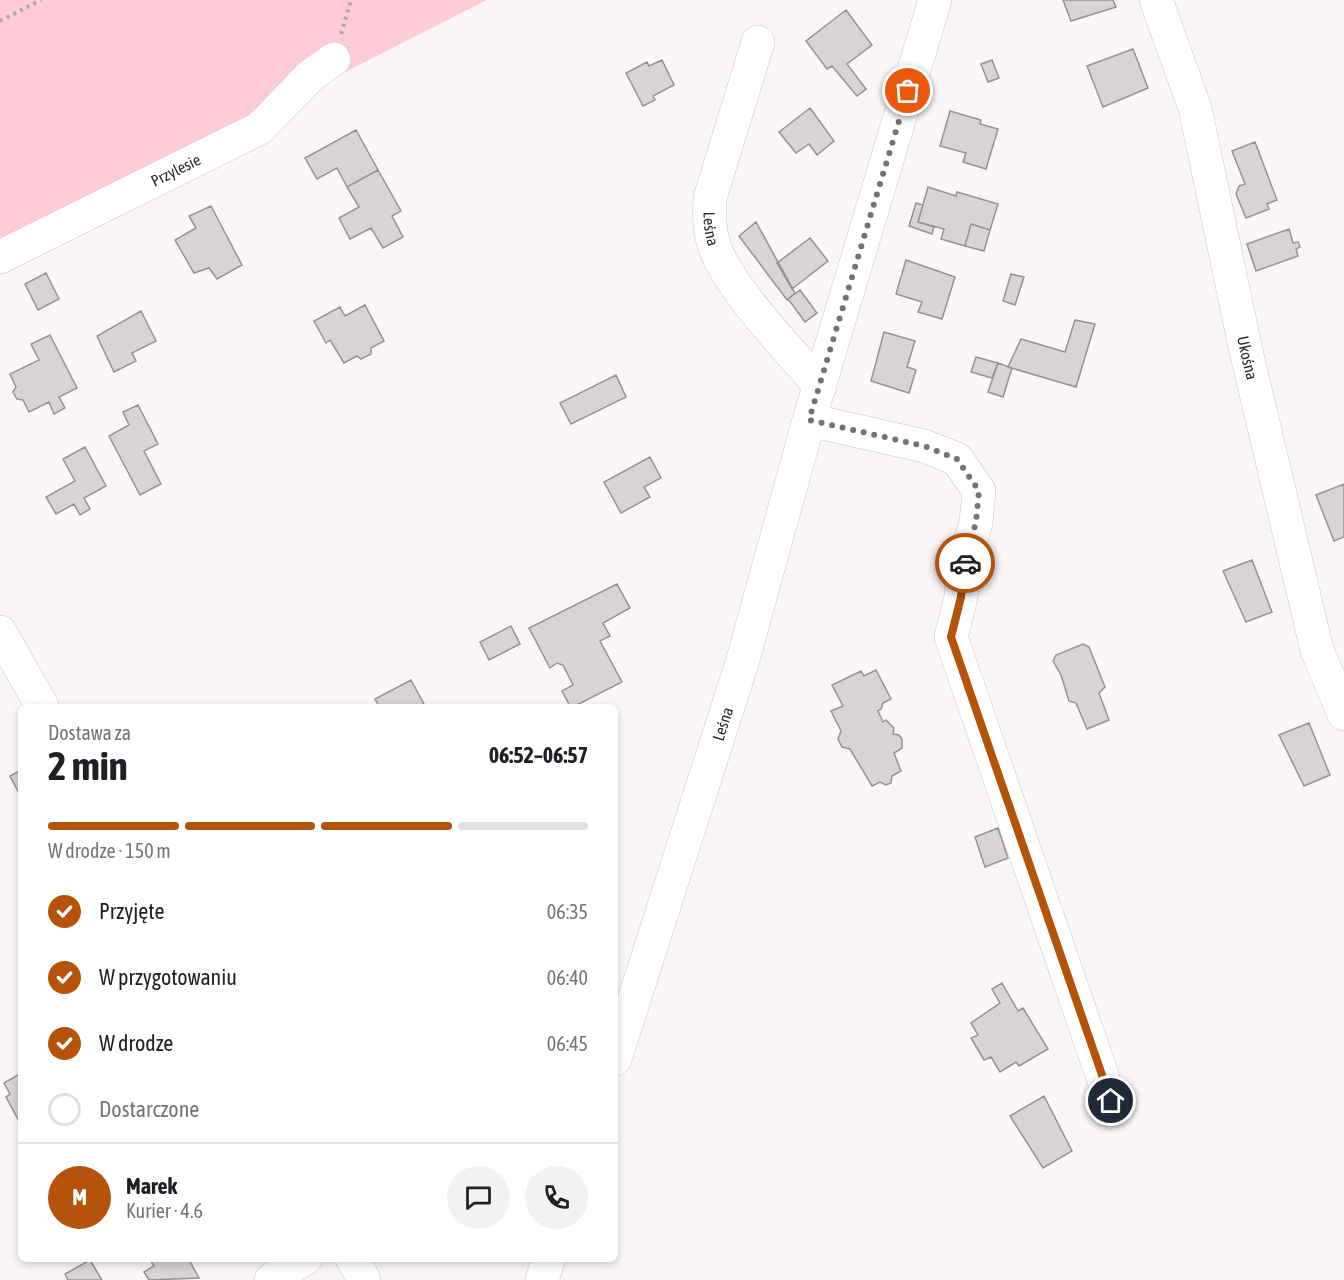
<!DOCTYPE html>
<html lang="pl">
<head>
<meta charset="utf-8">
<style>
	body { margin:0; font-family:"Asap Condensed",sans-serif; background:#f2f2f2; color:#202124; height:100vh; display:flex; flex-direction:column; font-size:22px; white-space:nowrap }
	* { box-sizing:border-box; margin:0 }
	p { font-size:20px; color:#757577 }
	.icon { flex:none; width:33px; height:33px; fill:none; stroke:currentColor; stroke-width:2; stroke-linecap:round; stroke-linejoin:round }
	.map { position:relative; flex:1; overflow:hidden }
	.drawer { position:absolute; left:18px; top:704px; width:600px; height:558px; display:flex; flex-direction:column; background:#fff; border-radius:9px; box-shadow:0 3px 9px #0003 }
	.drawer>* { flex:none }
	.pin { position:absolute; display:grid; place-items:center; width:51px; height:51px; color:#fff; margin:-26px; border:3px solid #fff; border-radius:50%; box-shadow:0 2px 6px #0007 }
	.courier { position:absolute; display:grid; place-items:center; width:60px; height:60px; margin:-30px; border:4px solid #b45309; border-radius:50%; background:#fff; color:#222; box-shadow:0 2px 8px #0007 }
	.overview em { font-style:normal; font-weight:700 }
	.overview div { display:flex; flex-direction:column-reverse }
	.overview { display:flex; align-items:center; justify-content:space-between; height:102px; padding:0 30px }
	h1 { font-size:39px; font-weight:700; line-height:45px }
	.bar { display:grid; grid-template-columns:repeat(4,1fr); gap:9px 6px; align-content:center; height:72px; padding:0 30px }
	.bar i { height:8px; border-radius:4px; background:#e0e0e0 }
	.bar .current { background:#b45309 }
	.bar p { grid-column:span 4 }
	.line { display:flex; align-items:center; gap:15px; padding:0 30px; border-top:2px solid #e0e0e0 }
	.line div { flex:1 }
	.round { display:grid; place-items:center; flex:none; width:63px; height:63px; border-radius:32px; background:#f2f2f2 }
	ol { padding:0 30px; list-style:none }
	li { display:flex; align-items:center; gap:18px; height:66px }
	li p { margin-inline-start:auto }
	li .icon { padding:6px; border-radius:50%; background:#b45309; color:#fff; stroke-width:4 }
	li:last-child { color:#757577 }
	li i { width:33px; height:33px; border:3px solid #e0e0e0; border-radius:50% }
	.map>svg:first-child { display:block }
	.green { fill:#ffcbd9 }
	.building { fill:#d8d4d5; stroke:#959293; stroke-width:1.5 }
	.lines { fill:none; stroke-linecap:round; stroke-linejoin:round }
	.minor-casing { stroke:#cac6c7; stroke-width:34 }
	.path { stroke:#aba8a9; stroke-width:4; stroke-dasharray:3 4.5; stroke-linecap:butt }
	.minor { stroke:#fff; stroke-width:33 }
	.done { stroke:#747272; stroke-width:6; stroke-dasharray:0 10.8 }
	.route { stroke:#b45309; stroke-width:8 }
	.labels { text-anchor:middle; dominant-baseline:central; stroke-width:6; stroke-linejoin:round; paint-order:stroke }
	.street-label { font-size:16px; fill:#2b2a2a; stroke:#fff }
</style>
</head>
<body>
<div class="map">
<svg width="1344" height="1280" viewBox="0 0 1344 1280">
	<rect width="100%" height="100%" fill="#fbf7f8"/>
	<path class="green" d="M0,0H487L0,247Z"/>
	<path class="building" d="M1063,0H1113L1116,7L1071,21Z
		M846,10L872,45L847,64L866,89L857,96L832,66L827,69L806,41Z
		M1133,49L1148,88L1103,107L1087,66Z
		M662,60L674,85L653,96L655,100L643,106L626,73L647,62L649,66Z
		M992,60L999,78L988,82L981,64Z
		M810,108L834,141L817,155L809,144L796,153L779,132Z
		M950,111L981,120L980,124L998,129L986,169L963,162L966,153L940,146Z
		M356,130L378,170L347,187L337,168L317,179L305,158Z
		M1255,142L1277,200L1267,204L1269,209L1246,218L1236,194L1239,186L1245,184L1232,151Z
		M378,170L401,211L392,216L403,237L383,248L371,228L350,239L339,218L359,207L347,187Z
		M928,187L956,196L957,192L998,204L990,230L971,224L965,246L941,239L944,229L918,222Z
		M916,203L923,205L918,222L934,227L932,234L909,226Z
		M211,206L242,265L217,279L209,268L194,273L175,240L196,228L189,216Z
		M756,222L795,293L787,300L739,236Z
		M971,224L990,230L984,251L965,246Z
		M1289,229L1293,243L1298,242L1300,247L1296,249L1298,256L1256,271L1247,244Z
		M810,238L828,261L792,289L777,263Z
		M906,260L955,277L942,319L918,312L922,302L896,294Z
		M46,273L59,299L38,310L25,284Z
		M1011,274L1024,277L1015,305L1003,301Z
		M800,290L817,313L805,322L788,299Z
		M365,305L384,341L371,348V354L361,359L357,356L344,363L330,340L326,343L314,321L340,307L345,316Z
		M141,311L156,341L132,353L136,361L114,372L97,336Z
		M1075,320L1095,324L1076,387L1008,367L1021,339L1065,352Z
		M884,332L915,341L907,367L916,370L909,393L871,381Z
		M50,335L77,388L59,397L65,408L54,414L49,402L29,412L23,400L17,399L13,392L16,387L10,374L39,360L31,344Z
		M976,357L998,363L992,378L971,372Z
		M998,363L1012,368L1003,397L988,392Z
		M616,375L626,397L571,424L560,403Z
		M138,405L158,444L144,451L161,484L140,495L109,436L129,425L123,412Z
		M85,447L106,486L84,498L90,509L80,515L74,504L56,514L46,497L75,481L63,459Z
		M650,457L661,478L644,487L650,497L621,513L604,482Z
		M1344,484V537L1334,541L1316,495Z
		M1252,560L1272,612L1246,622L1223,571Z
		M617,584L630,608L603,623L610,636L600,641L622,682L575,706H570L562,691L573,685L563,665L557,663L550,668L529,628Z
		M511,626L520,644L489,660L480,642Z
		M1083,644L1089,647L1105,687L1099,693L1109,720L1087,729L1076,703L1069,701L1061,675L1053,661L1056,655Z
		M876,670L891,699L883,703L881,709L878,711L883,722L886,720L894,728L893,734L899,735L902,739V748L894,753L901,771L892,776L891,783L886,785L880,782L872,786L850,749L842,747L838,739L841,731L831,711L843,706L832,685L861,671L864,676Z
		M411,680L425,706H379L375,699Z
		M1309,723L1330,775L1304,786L1279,735Z
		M21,770V797L10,776Z
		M998,828L1008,858L985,867L975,837Z
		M1002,983L1018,1011L1023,1008L1048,1049L1019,1066L1016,1062L1000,1072L991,1057L984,1060L971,1038L978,1035L971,1023L1000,1003L992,989Z
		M21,1073V1125L6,1097L10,1094L4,1083Z
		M1044,1096L1072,1151L1043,1168L1010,1116Z
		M149,1258H188L199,1278L149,1280L144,1272L154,1266Z
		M90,1260L102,1280H68L65,1274Z"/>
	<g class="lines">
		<g class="minor-casing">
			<g id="minor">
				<path id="s1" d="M1156,0L1195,108L1246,351L1317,650L1344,714"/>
				<path id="s2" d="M758,42L710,198C709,215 709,231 715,248C730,289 790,351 820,386"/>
				<path id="s3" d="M0,257L260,128L310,76L334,59"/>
				<path d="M809,420L924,446L957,459L979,491L976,522L964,565L961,597L951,637L1111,1101"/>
				<path d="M0,632L42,706"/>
				<path id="s4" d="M615,1059L742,663L809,420L935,0"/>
				<path d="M352,1258L364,1280"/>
				<path d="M271,1280L306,1258"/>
				<path d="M542,1280L549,1258"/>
			</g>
		</g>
		<path class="path" d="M0,21L41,0
			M341,34L351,0"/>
		<use href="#minor" class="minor"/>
	</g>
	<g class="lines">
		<path class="done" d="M908,91L809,420L924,446L957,459L979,491L976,522L965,563"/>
		<path class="route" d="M965,563L961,597L951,637L1111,1101"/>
	</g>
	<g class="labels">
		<g class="street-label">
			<text stroke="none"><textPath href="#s3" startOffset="196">Przylesie</textPath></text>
			<text stroke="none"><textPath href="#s2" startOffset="194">Leśna</textPath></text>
			<text stroke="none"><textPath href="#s1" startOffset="370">Ukośna</textPath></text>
			<text stroke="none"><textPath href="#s4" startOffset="352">Leśna</textPath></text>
		</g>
	</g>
</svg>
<div class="pin" style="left:908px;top:91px;background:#ea580c"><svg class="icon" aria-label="bag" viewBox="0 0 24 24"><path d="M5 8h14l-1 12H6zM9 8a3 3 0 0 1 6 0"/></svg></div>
<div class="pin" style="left:1111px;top:1101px;background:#1f2937"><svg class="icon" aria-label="home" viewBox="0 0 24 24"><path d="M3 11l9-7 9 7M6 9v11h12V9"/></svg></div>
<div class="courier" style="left:965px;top:563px"><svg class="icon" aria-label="car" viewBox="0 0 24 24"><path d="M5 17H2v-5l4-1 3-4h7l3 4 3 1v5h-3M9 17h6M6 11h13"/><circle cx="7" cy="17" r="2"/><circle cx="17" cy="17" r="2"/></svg></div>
<section class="drawer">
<div class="overview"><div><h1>2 min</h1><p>Dostawa za</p></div><em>06:52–06:57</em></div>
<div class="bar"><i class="current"></i><i class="current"></i><i class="current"></i><i></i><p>W drodze · 150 m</p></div>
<ol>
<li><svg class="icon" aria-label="check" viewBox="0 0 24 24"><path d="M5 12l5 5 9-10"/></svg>Przyjęte<p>06:35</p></li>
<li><svg class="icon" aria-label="check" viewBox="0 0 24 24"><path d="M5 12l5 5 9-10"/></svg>W przygotowaniu<p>06:40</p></li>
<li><svg class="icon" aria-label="check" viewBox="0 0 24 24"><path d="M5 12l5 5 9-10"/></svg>W drodze<p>06:45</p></li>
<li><i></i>Dostarczone</li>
</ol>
<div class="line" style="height:108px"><b class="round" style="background:#b45309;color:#fff">M</b><div><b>Marek</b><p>Kurier · 4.6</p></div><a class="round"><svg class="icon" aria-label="chat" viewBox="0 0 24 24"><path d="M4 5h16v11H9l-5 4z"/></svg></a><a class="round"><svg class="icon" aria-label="phone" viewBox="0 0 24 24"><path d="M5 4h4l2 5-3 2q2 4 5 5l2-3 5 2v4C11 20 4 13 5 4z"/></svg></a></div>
</section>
</div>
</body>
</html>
